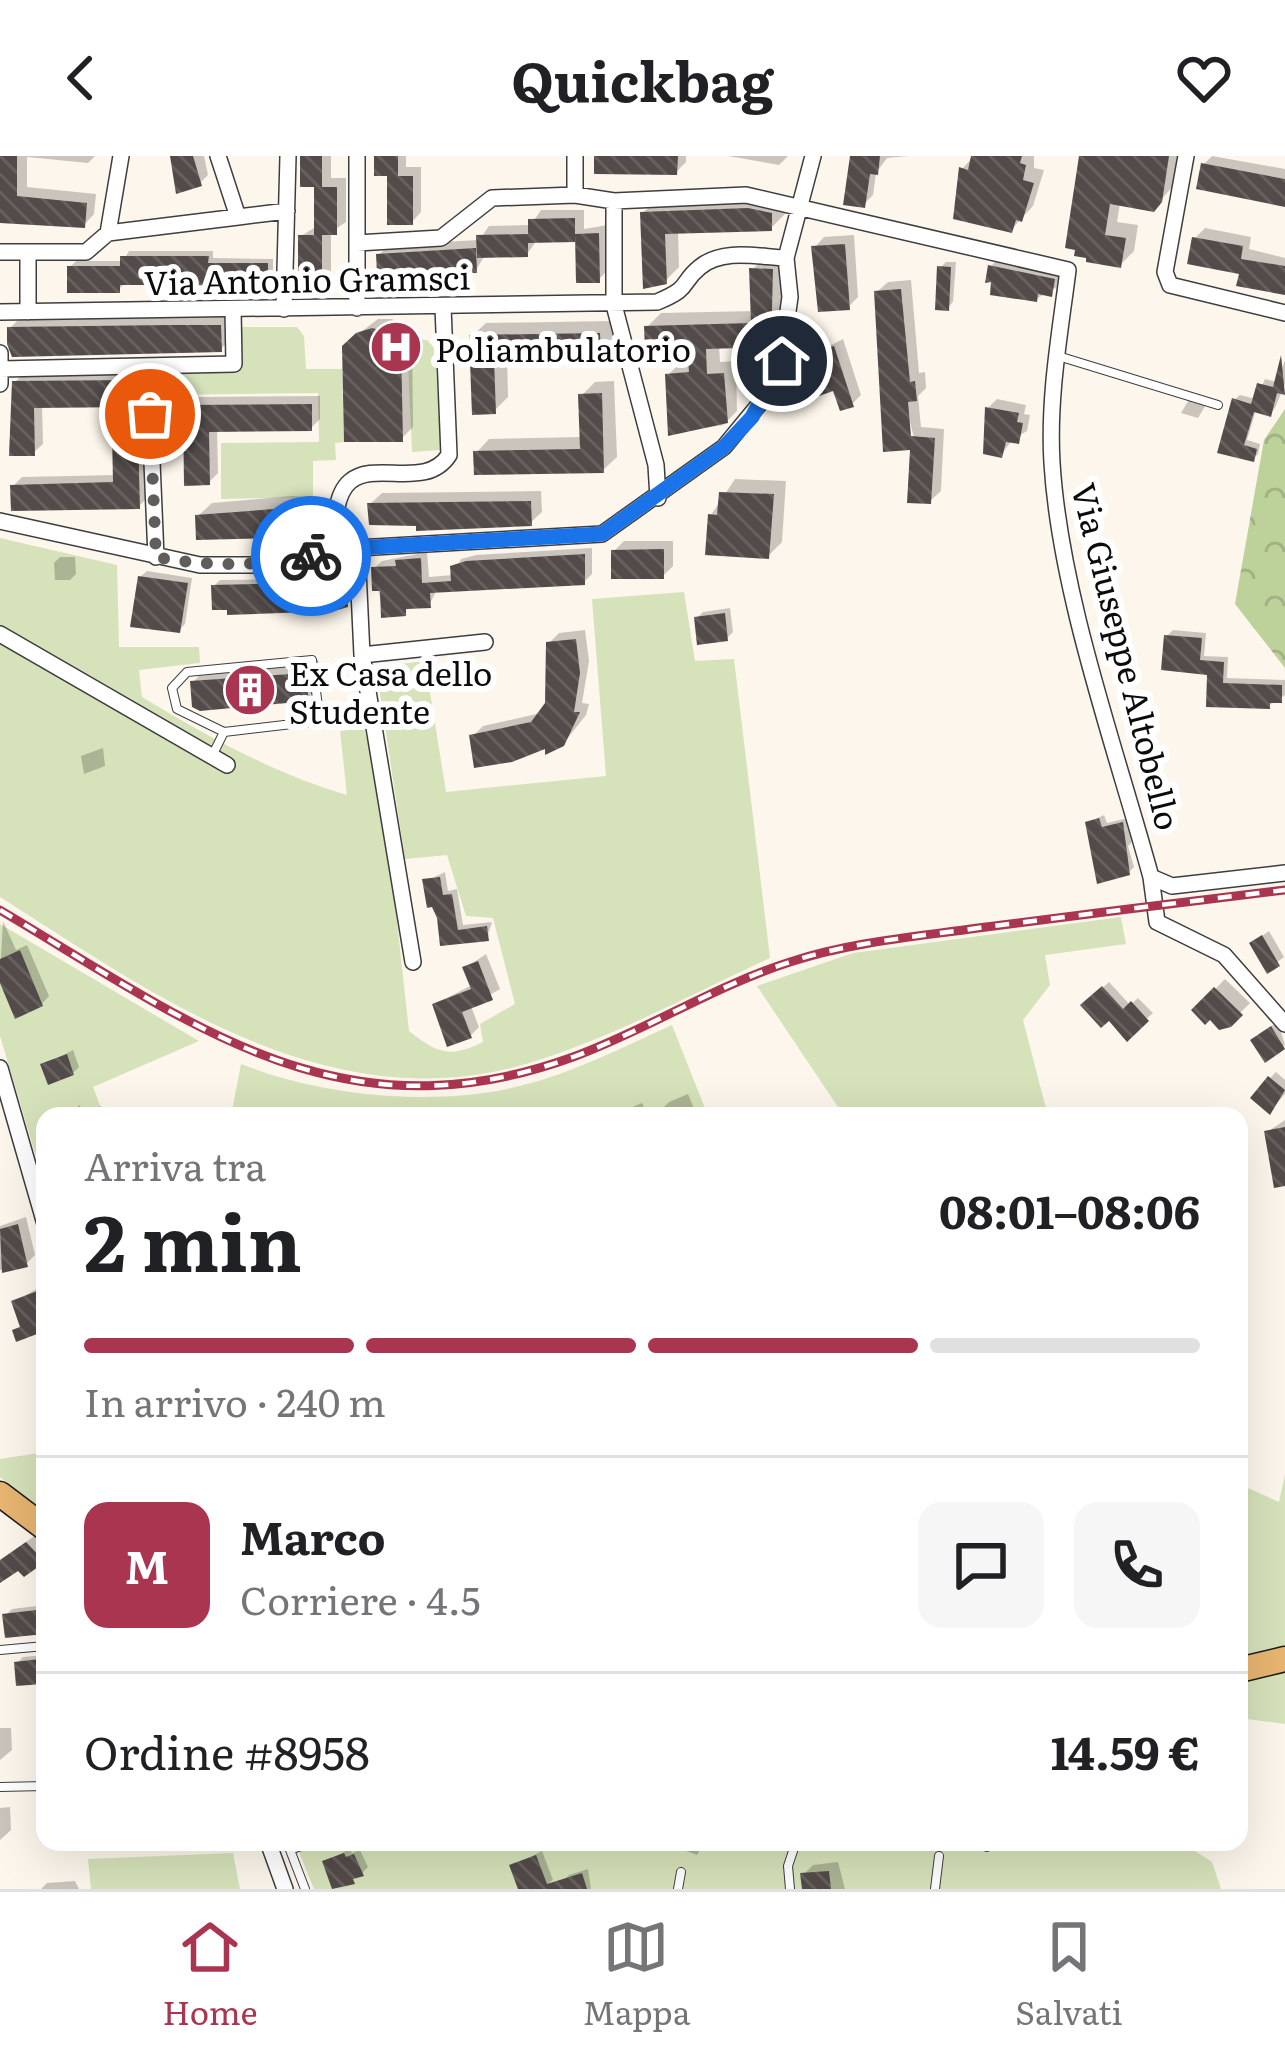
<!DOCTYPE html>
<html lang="it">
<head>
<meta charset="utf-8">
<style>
	body { margin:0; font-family:Literata,serif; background:#f6f6f6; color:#202124; height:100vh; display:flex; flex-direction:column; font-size:45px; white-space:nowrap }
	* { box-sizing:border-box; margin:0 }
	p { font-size:39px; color:#757577 }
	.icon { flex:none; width:66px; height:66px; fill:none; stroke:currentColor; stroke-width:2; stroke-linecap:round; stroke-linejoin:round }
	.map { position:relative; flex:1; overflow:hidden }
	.details { position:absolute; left:36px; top:951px; width:1212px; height:744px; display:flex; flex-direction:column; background:#fff; border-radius:24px; box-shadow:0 12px 48px #0002 }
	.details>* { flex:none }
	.pin { position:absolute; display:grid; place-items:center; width:102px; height:102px; color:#fff; margin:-51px; border:6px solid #fff; border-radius:50%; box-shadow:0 3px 12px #0007 }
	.courier { position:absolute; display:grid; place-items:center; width:120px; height:120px; margin:-60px; border:9px solid #1a73e8; border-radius:50%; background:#fff; color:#222; box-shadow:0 3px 15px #0007 }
	.head em { font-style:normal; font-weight:700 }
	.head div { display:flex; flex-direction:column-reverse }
	.head { display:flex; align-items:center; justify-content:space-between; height:204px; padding:0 48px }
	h1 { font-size:78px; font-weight:700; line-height:90px }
	.bar { display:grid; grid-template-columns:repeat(4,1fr); gap:18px 12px; align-content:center; height:144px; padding:0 48px }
	.bar i { height:15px; border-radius:9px; background:#e0e0e0 }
	.bar .on { background:#aa3550 }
	.bar p { grid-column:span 4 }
	.line { display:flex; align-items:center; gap:30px; padding:0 48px; border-top:3px solid #e0e0e0 }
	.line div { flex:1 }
	.round { display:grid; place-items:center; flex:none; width:126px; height:126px; border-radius:24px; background:#f6f6f6 }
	header { display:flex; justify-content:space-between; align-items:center; height:156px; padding:0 48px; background:#fff; font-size:54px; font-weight:700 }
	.tab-bar { display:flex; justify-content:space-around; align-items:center; height:168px; border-top:3px solid #e0e0e0; background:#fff; font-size:33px; color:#757577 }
	.tab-bar a { display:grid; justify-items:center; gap:6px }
	.tab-bar .on { color:#aa3550 }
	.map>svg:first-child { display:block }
	.green { fill:#d6e2ba }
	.forest { fill:url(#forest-crowns) }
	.shadow { fill:#0003 }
	.building { fill:url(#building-back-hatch) }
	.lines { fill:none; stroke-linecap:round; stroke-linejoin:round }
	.service-casing { stroke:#3e3e3e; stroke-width:10 }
	.minor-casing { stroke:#3e3e3e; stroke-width:18 }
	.primary-casing { stroke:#1c1c1c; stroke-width:27 }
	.service { stroke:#fff; stroke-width:8 }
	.minor { stroke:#fff; stroke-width:15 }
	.primary { stroke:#e8b571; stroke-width:24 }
	.rail-casing { stroke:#aa3550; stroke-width:9 }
	.rail { stroke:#fff; stroke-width:4.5; stroke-dasharray:14; stroke-linecap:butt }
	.done { stroke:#605d5a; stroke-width:12; stroke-dasharray:0 21.6 }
	.route { stroke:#1a73e8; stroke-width:15 }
	.labels { text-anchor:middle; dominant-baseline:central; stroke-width:12; stroke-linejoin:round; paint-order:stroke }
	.street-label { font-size:33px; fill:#0b0b0b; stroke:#fff }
	.poi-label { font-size:33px; fill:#0b0b0b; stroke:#fff; text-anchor:start }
</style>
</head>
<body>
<header><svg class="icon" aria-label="back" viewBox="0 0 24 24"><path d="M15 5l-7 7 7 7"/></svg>Quickbag<svg class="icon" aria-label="heart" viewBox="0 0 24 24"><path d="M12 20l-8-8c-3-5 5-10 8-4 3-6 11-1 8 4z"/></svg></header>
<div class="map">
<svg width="1285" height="1733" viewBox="0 0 1285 1733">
	<defs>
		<pattern id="forest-crowns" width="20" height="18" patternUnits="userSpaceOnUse" patternTransform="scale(3)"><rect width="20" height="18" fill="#bdd19b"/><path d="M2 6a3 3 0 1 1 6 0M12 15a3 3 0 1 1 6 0" fill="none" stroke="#a1b284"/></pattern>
		<pattern id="building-back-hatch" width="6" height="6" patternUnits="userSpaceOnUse" patternTransform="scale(3)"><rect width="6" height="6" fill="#524b49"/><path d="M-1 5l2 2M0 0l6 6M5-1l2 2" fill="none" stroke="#66605f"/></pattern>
	</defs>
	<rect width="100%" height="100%" fill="#fdf6ec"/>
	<path class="green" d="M240,171H297L304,180L306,213H342L344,286L335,287L336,304L313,305V341L221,343V287L319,286L318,237L165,239L166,226L177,215L242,213Z
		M407,183L427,184L435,193L441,294L412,296Z
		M0,382L117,409L119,491H199L200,507L139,514L142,541C209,581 272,617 347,639L340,575L364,572L384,647L409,875C438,898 450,902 483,886L480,868L515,848L493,762L466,760L447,699L405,703L376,511L425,505L446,636L606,620L592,443L684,436L695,505L734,503L770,802C689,839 605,886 519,910C325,962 155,840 0,741Z
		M1121,761L1126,788L1045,799L1050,829L1023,864L1048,960H844L757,830L853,797Z
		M0,768L199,885L93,931L104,960H45V1030L0,880Z
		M672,869L708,960H231L241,908C319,939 425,950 507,933C565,921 619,893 672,869Z
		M45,1296V1357L0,1321V1303Z
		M1285,1318V1568L1239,1562V1328L1279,1346Z
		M295,1686H1181L1212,1706L1221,1733H314Z
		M233,1697L240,1733H91L88,1703Z"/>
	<path class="forest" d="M1285,253V512L1235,448L1264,284Z"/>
	<path class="shadow" d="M3,0H95L88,7L27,1V31L96,38L94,58L84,69L0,64Z
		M172,0H204L208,19L200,27Z
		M303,0H331V22H346V66L331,76V121L321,131L301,80L317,70V28Z
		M377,0H406V11H421V56L412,66Z
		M597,0H686V6L676,16Z
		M728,0H788L779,9Z
		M852,0H908L887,2L876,17L873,39L863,49Z
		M1034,0V12L1044,14L1033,50L1011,74L962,13L974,0Z
		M1082,0H1179L1174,29L1153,53L1120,47L1117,66L1138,69L1134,95L1120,109L1078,97Z
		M1212,0L1285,13V48L1204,8Z
		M657,43L784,44L785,58L771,72L678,74L679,111L665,125L643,57Z
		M541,54H584V73L608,69V114L598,124L578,79L537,84L527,98L485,99L476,114L379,99L389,89L479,84L489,70L531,69Z
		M1205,72L1251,81L1249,93L1285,102V139L1240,128L1242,115L1195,82Z
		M854,79L858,141L848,151L815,91L824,81Z
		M129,95H213V102L273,103V127L267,133L126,126L118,134L70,111L76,105H123Z
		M766,100L785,101L783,175L770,188L719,189L720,206L736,205L737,255L723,269L671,277L668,219L682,205H691L690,190L647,171L661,157L754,155L752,114Z
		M997,104L1059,118L1057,131L1036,143L991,110Z
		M946,106H956L953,146L947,152L940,112Z
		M911,124L919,217L925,216L926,232L918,240L921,271L944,273L941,335L930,345L877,136L888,126Z
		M232,158V181L221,193L10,172L22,160Z
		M378,163H392L412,176L413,271L401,283L357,179Z
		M613,165V184L599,198L507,200L508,241L494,255L472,180L486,167Z
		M843,183L861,239L852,248L809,200Z
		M1285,204V228L1275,252L1270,258L1256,254L1247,284L1260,288L1258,298L1253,303L1220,295L1234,244L1240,239L1256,243L1265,223L1277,226Z
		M24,217L145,219V239L136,248L42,249L43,288L33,297L15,226Z
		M614,225L617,301L603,314L476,297L489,283L582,281L581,240L595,226Z
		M320,240V263L311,272L217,273L218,317L209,326L186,251L195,241Z
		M1190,242L1207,247L1198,262L1181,257Z
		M997,243L1026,249L1024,258L1030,259L1027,275L1012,284L1001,299L988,252Z
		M146,270L148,341L139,350L13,330L22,321L116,319L115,280L124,271Z
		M735,323L786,325L782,386L768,400L711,359Z
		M541,335L542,356L530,367H419L370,348L382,337Z
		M293,340L330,343L331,365L317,378L198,360L212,347Z
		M624,385H673V410L663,420L614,395Z
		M592,392V418L584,426L437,434L429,449L383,458L374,412L382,405L427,396L429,421L453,419L461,403L476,399Z
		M60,401H75L76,418L70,424H55L54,407Z
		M147,415L192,422L185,468L179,474L140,421Z
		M352,422L353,442L346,448L214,430L220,424Z
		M730,452L733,476L727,482L697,462L703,456Z
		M585,474L589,505L582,547L589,548L586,559L563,588L473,580L483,570L541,557L548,548L549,487L559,477Z
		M1173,474L1206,477L1204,500L1228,501L1227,522L1285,524V539L1268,550L1209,548L1211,516L1167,480Z
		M318,504L321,529L308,542L192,527L206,513Z
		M103,592L105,610L84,618L81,600Z
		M1104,659L1107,667L1128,662L1134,684L1128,690L1134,711L1128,717L1088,667Z
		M445,716L448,735L457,733L463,769L492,766L487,782L443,787L440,761L426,725Z
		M3,765L16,794L27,789L49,840L42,848L0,819Z
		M1269,775L1284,801L1268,813L1259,782Z
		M486,798L500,833L471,850L479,871L470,880L435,848L472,829L465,812Z
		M1225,823L1250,847L1229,868L1195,854Z
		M1109,826L1130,849L1138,842L1153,857L1127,881L1109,861L1084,849Z
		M1278,866L1285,889L1266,902L1259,878Z
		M73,894L79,911L73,917L44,909Z
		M1276,916L1285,924V938L1270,955V922Z
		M688,938L697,960H666L663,952L669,946Z
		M642,947L648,960H617L622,955Z
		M80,949L82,957L101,950L104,960H64Z
		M1285,964V1027L1267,976Z
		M26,1061L35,1099L26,1108L0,1114V1070Z
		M45,1128V1170L15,1175L22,1168L14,1146Z
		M37,1378L45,1385V1402L24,1417L18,1411L0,1414L5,1401Z
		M45,1449V1472L6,1459L12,1453Z
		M45,1499L41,1525L17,1507L23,1501Z
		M0,1572H11L12,1594L0,1604Z
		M10,1651L11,1674L0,1684V1652Z
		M676,1686H705L697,1699L673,1690Z
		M350,1693L352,1697L360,1694L368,1711L362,1717L326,1705Z
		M542,1695L553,1724L541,1733H522L513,1710Z
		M838,1706L845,1733H807L804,1718L813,1709Z
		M588,1713L591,1733H566L563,1725L569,1719Z
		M75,1725L79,1733H41L47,1727Z"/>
	<path class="building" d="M0,0H17V40L87,47L85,72L0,67Z
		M170,0H193L202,30L176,38Z
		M300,0H322V31H337V79H317H322V134H298V79H314V31H300Z
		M374,0H398V20H413V69H387V20H374Z
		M594,0H678L677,19L594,18Z
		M850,0H880L878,19L870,18L865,52L843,49Z
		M971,0H1022L1020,7L1026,9L1023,24L1034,27L1022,66L1016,64L1012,77L953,63L959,11L968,14Z
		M1079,0H1169L1162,46L1154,56L1110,48L1105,79L1126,82L1121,112L1086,106V102L1074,100L1075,94L1065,92Z
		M1201,7L1285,23V51L1196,33Z
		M748,52L772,57V75L665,78L667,128L643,133L640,56Z
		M575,62V86L528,87V101L477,102L476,79L528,78V63Z
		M599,77L600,127H576L575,78Z
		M1192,81L1243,90L1241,103L1285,110V139L1236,130L1239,118L1187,108Z
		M845,88L850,154L818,156L811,90Z
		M476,92L477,117L377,118L376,98Z
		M120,100H209L208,107H268V136H208V129H120V137H67V110H120Z
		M988,109L1055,123L1052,141L1038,138L1037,146L990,139L991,126L985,127Z
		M937,110L951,111L949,155L935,154Z
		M749,112L773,113L771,191L706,193L707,218L724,217L728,267L668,280L665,218L689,216L687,193L645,194L644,170L751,167Z
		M901,133L910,226L915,225L917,245L908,246L911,280L935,282L931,348L907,347L910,294L883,296L874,135Z
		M169,169H221L222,196L12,201L7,188V171Z
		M372,172L389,177L401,189L403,286H344L342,190L356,177Z
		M600,177L601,201L494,203L496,258L472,259L469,179Z
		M834,190L854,251L840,255L833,235L819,240L806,199Z
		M1281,199L1285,239L1277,237L1271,261L1254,256L1244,289L1257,293L1254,306L1217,297L1232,242L1251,248L1257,227L1273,231Z
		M137,224V251L34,252L35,300H9L12,225Z
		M602,237L604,317L474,319L473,295L580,293L578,238Z
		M312,248V275L209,276L210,329L184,330L183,249Z
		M985,251L1019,257L1017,266L1023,267L1019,288L1006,286L1002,302L983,298Z
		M138,278L140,353L11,355L10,329L113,326L112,279Z
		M719,336L774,338L769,403L705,399L708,358L717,359Z
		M531,345L532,370L416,375V370L369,369L367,347Z
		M289,352V357L318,356V381L196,384L195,359Z
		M664,393V423H611V394Z
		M585,398V429L430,437L431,452L406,453V460L381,462L380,435H372L371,411L396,410L395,404L421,402L422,427L451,425L450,410L466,405Z
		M138,420L188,427L180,477L130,471Z
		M347,426L348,451L334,455L227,459V454H212L211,429Z
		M725,457L728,485L697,489L694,461Z
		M1164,479L1202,482L1200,504L1224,506L1223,527L1282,529V547H1270V553L1206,551L1207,519L1161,514Z
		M576,483L580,517L574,556H580L564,590L545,599V593L512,606L474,612L469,579L531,566L545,547L546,486Z
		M305,517L309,545L200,555L192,551L190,525Z
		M1099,662L1102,671L1123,666L1130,719L1097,728L1085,666Z
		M440,721L443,739L452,738L458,774L487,770L489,785L440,790L437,762L432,751L427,752L422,723Z
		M1262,779L1280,810L1267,818L1249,787Z
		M20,794L43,850L15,863L0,827V803Z
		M478,805L493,844L462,856L472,882L447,891L432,848L471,833L462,811Z
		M1102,830L1123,853L1131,845L1149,865L1127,886L1109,865L1101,872L1080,849Z
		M1214,831L1243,859L1231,871L1219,874L1210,864L1205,869L1191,854Z
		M1271,870L1285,893L1265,907L1250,884Z
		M67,898L74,919L48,929L40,908Z
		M1268,920L1285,934L1270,959L1250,942Z
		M1285,971V1030L1274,1032L1264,975Z
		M18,1068L28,1111L2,1117L0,1073Z
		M40,1134L45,1175L16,1186L12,1174L20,1171L11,1145Z
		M26,1386L45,1406L24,1421L18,1415L0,1427V1404Z
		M45,1453V1478L5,1482L2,1458Z
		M40,1503L42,1528L16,1530L14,1506Z
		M344,1697L346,1701L354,1698L364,1720L353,1723L355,1728L332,1733L322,1705Z
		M536,1699L547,1728L582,1717L587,1733H518L509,1709Z
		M829,1715L831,1733H802L800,1717Z"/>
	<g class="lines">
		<g class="service-casing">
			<path id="service" d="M1058,200L1218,249
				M224,576L177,553L172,532L187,516L312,504L320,566
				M213,598L224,576L369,559
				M0,1494L45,1490
				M0,1631L45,1630
				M287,1686L305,1733
				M987,1691L989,1686
				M290,1694L311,1686
				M678,1733L681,1716
				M790,1733L788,1710L796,1686
				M935,1733L939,1700"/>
		</g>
		<g class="minor-casing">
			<path id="minor" d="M218,0L238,61L287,55
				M357,0V152
				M575,0V39
				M1186,0L1165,116L1170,129L1285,157
				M614,45V149L656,309L658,342
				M108,77L238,61
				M357,87L441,82L492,42L575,39L614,45L746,39L1068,114C1060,177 1048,242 1052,307C1060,438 1116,593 1151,721L1157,766L1224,799L1285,868
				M0,96H86L108,77L121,0
				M28,96V156
				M284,153L288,0
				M0,156L657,146C693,131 679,128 700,111C723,92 759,101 786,102
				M0,197V228
				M148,211L156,401
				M0,213L234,208L233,153
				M0,365L200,409H266L357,392L602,378L724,291L766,240L781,205L790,141L786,102L813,0
				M357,392L362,499L413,806
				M336,395C325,264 416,350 449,299L443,151
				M0,478L227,609
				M362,499L485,486
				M1151,721L1172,730L1285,717
				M0,912L45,1068
				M268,1686L285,1733"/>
		</g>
		<g class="primary-casing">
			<path id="primary" d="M0,1338L45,1372
				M1239,1514L1285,1503"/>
		</g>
		<use href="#service" class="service"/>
		<use href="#minor" class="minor"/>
		<use href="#primary" class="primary"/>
		<g class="rail-casing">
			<path id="rail" d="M0,754C191,867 339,986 573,901C647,874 714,830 790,806C851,786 914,781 978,772C1080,759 1183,746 1285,734"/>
		</g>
		<use href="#rail" class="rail"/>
	</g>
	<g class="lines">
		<path class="done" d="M150,258L156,401C209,411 258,410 311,400"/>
		<path class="route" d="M311,400L356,392L602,378L724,291L752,261L782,205"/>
	</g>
	<defs>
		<g id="hospital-disc" transform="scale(2.7)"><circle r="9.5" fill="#aa3550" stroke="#fff"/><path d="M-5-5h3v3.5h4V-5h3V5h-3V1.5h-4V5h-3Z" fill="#fff"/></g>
		<g id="building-disc" transform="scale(2.7)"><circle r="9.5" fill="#aa3550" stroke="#fff"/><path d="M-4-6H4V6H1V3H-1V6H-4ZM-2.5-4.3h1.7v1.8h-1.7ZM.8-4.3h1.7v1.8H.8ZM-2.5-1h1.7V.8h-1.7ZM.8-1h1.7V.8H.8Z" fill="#fff"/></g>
	</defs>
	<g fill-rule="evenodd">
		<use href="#hospital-disc" x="396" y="191"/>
		<use href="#building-disc" x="250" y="534"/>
	</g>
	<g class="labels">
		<g class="street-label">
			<text transform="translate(307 122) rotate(-1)">Via Antonio Gramsci</text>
			<text transform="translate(1128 500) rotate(76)">Via Giuseppe Altobello</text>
		</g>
		<g class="poi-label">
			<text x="435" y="191">Poliambulatorio</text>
			<text x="289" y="515">Ex Casa dello<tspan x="289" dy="38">Studente</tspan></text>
		</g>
	</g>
</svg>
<div class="pin" style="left:150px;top:258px;background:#ea580c"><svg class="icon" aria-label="bag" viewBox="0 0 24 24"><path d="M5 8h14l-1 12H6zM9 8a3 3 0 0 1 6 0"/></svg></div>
<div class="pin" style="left:782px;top:205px;background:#1f2937"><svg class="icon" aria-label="home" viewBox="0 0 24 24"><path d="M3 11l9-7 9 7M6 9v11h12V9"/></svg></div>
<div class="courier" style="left:311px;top:400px"><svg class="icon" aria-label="bike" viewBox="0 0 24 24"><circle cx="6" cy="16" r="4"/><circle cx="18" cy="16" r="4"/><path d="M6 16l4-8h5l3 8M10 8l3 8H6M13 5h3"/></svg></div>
<section class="details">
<div class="head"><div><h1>2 min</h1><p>Arriva tra</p></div><em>08:01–08:06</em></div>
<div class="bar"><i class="on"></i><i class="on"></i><i class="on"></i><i></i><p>In arrivo · 240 m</p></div>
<div class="line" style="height:216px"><b class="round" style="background:#aa3550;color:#fff">M</b><div><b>Marco</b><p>Corriere · 4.5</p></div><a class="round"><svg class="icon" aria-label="chat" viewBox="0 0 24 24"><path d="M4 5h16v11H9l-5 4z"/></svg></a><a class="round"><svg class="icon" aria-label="phone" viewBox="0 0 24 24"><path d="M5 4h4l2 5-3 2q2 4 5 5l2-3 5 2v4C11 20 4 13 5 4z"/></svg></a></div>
<div class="line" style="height:156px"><div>Ordine #8958</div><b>14.59 €</b></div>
</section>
</div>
<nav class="tab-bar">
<a class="on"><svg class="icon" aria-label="home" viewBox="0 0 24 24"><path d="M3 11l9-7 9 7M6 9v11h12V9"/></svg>Home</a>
<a><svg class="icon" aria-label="map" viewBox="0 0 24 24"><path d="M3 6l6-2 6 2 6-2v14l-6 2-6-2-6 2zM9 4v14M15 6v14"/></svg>Mappa</a>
<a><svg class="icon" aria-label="saved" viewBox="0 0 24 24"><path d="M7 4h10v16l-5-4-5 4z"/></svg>Salvati</a>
</nav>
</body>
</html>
